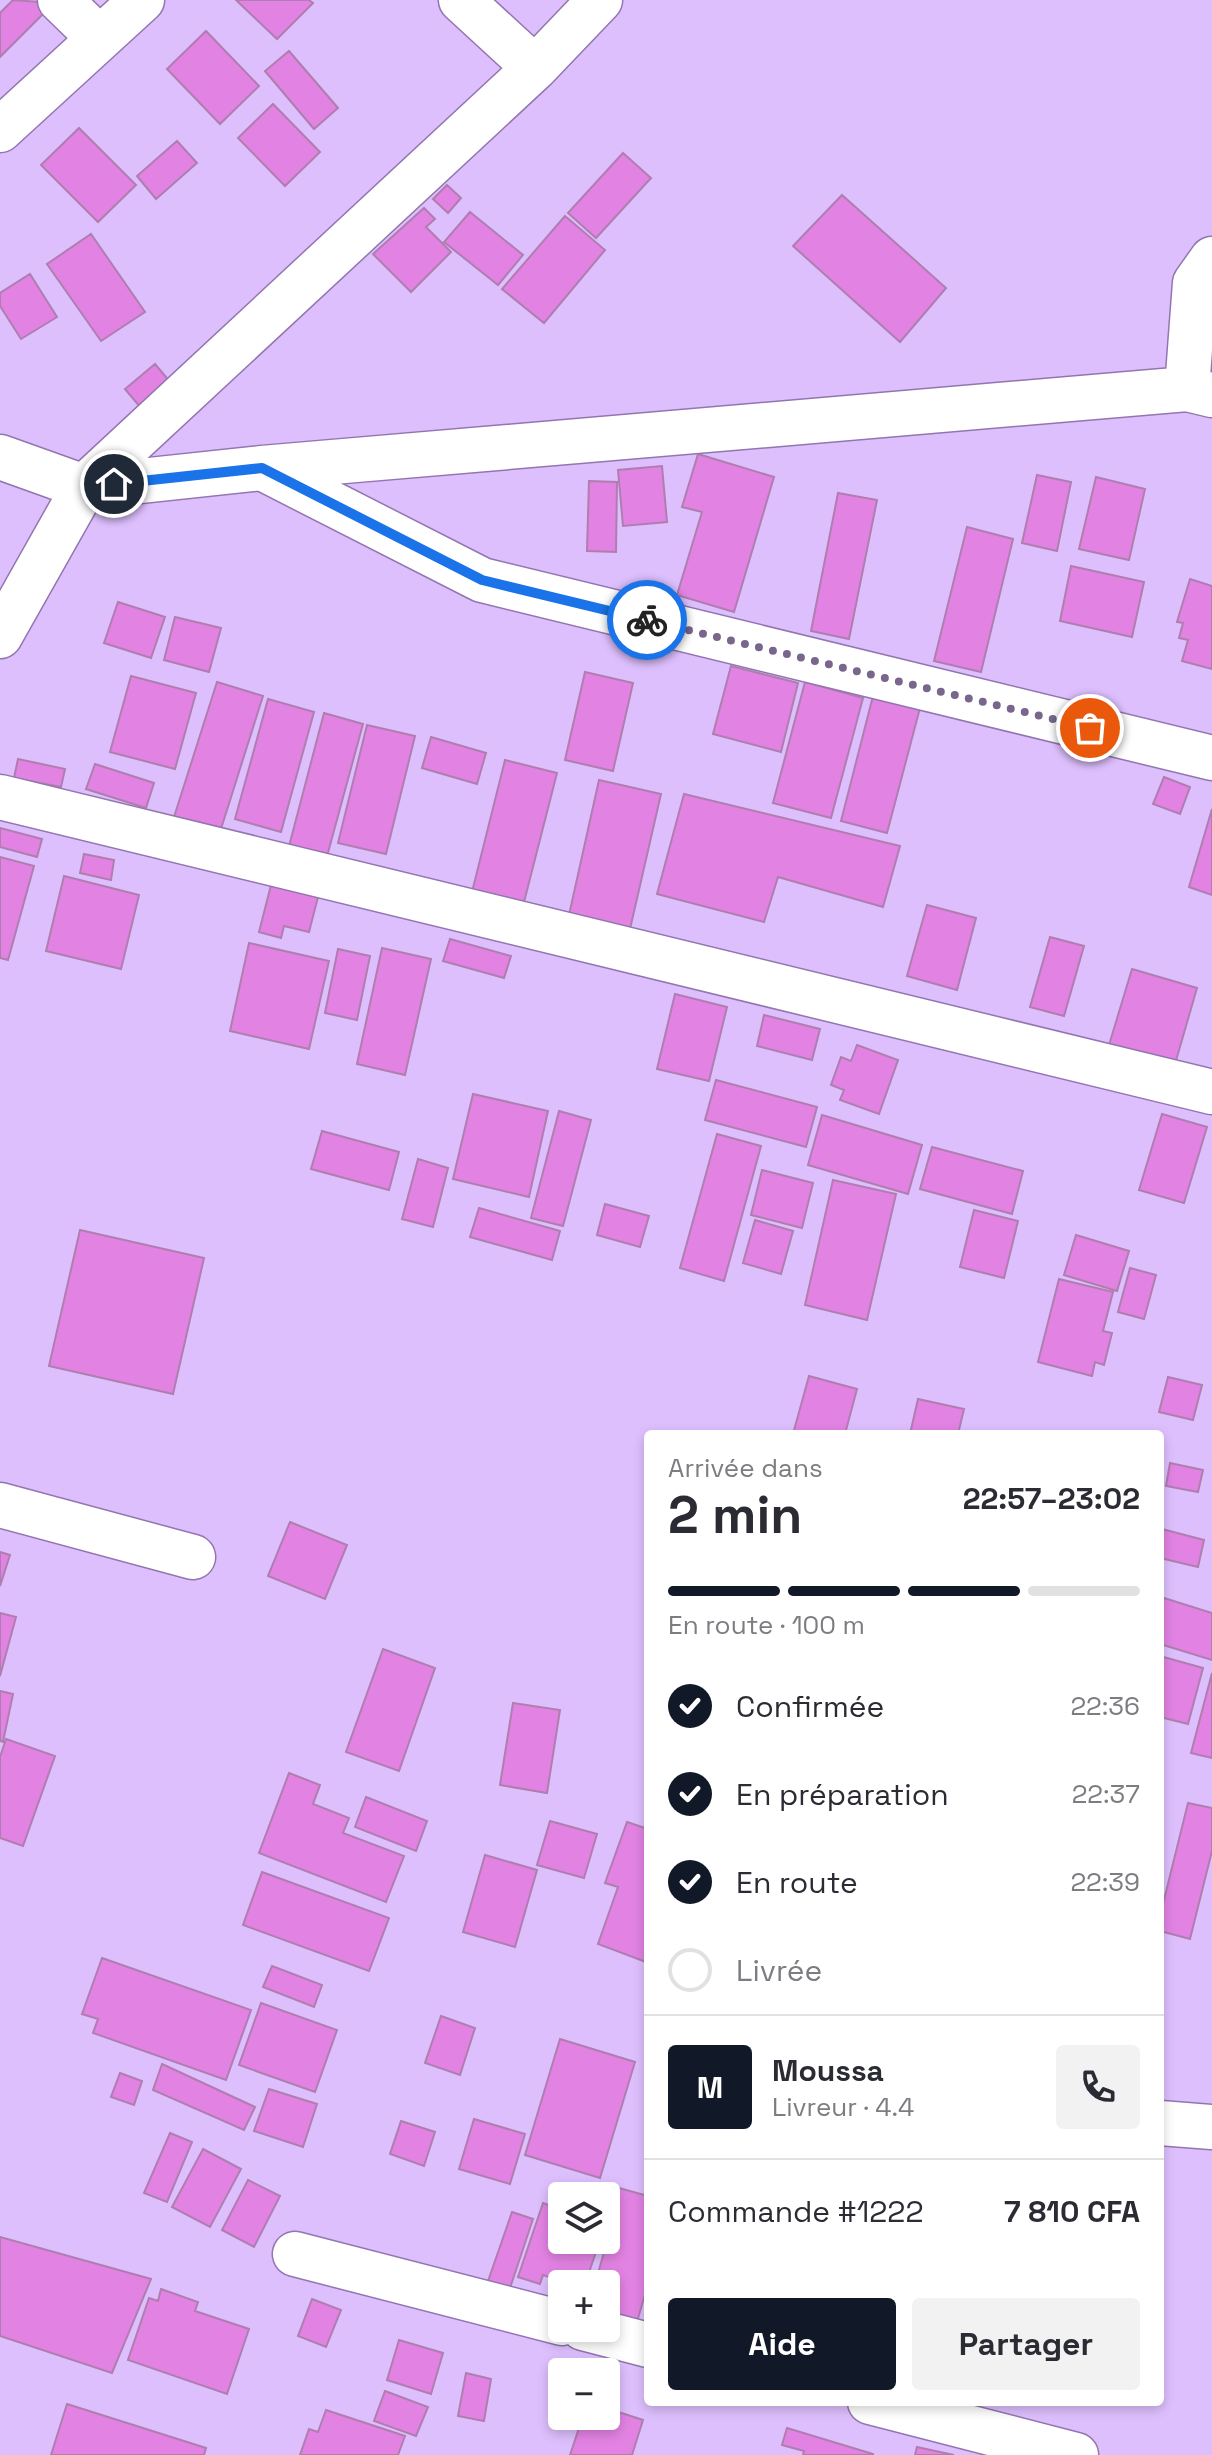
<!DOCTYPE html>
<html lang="fr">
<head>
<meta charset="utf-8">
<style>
	body { margin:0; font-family:"Space Grotesk",sans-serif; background:#f2f2f3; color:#2b2b33; height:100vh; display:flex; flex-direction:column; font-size:30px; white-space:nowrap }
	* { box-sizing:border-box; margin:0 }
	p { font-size:26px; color:#7c7c81 }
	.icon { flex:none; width:44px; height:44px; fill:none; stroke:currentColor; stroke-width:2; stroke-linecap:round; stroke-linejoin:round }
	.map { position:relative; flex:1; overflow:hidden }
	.sheet { position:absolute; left:644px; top:1430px; width:520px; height:976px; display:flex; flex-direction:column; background:#fff; border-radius:8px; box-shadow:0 4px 12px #0003 }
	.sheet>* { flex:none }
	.controls { position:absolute; left:548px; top:2182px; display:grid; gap:16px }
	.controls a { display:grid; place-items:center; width:72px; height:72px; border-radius:8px; background:#fff; box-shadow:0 4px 12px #0003; font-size:40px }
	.pin { position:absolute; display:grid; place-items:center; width:68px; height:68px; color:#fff; margin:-34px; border:4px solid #fff; border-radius:50%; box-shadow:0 2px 8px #0007 }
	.courier { position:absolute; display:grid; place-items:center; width:80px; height:80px; margin:-40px; border:6px solid #1a73e8; border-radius:50%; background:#fff; color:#222; box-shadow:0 2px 10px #0007 }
	.summary em { font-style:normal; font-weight:700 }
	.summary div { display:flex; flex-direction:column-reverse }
	.summary { display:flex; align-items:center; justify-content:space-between; height:136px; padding:0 24px }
	h1 { font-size:52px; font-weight:700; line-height:60px }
	.bar { display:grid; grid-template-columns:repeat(4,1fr); gap:12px 8px; align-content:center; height:96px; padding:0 24px }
	.bar i { height:10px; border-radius:6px; background:#e1e1e2 }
	.bar .active { background:#111827 }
	.bar p { grid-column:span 4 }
	.line { display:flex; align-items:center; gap:20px; padding:0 24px; border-top:2px solid #e1e1e2 }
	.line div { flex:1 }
	.round { display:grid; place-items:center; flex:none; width:84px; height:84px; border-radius:8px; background:#f2f2f3 }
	ol { padding:0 24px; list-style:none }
	li { display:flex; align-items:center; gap:24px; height:88px }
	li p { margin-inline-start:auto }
	li .icon { padding:8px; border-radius:50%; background:#111827; color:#fff; stroke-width:4 }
	li:last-child { color:#7c7c81 }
	li i { width:44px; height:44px; border:4px solid #e1e1e2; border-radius:50% }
	.action { display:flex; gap:16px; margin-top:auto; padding:16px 24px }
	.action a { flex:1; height:92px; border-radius:8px; background:#111827; color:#fff; font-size:32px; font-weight:700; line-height:92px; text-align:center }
	.action a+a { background:#f2f2f3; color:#2b2b33 }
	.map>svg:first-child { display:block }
	.building { fill:#e283e3; stroke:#af7eaf; stroke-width:2 }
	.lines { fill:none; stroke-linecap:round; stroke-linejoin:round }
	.minor-casing { stroke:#9276af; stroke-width:47 }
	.minor { stroke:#fff; stroke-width:44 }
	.done { stroke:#79668d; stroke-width:8; stroke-dasharray:0 14.4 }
	.route { stroke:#1a73e8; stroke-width:10 }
</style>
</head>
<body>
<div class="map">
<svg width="1212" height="2455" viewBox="0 0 1212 2455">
	<rect width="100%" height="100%" fill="#ddbffd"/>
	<path class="building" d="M13,0L54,3L0,57V13Z
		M236,0H309L313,3L277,39Z
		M206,31L259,86L220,124L167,69Z
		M289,51L338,108L314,129L265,71Z
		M273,104L320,152L285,186L238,138Z
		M79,128L136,185L98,222L41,165Z
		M177,141L197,163L156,199L137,176Z
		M623,153L651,178L596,238L568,213Z
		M447,185L461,198L448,213L433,199Z
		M842,195L946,288L900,342L793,246Z
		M424,208L435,219L426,227L451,252L411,292L373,254Z
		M470,212L523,255L498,285L444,242Z
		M565,216L605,250L544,323L502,289Z
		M91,234L145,312L101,341L47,264Z
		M30,274L57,317L21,339L0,306V293Z
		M155,364L171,383L141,408L125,389Z
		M698,454L774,477L734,612L677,595L702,512L682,507Z
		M662,466L667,522L623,526L618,470Z
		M1037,475L1071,482L1057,551L1022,543Z
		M1096,477L1145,489L1129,560L1079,549Z
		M589,481L617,482L616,552L587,551Z
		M838,493L877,500L849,639L811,631Z
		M967,527L1013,539L981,672L934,661Z
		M1071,566L1144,582L1132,637L1060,621Z
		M1190,579L1212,586V669L1182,661L1188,640L1179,638L1183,623L1177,622Z
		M118,602L165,617L151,658L104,643Z
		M175,617L221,628L209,672L164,660Z
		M731,666L798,683L781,752L713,734Z
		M585,672L633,683L613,771L565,760Z
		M131,676L196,693L175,769L110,752Z
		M217,682L263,696L220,832L174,817Z
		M805,682L863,698L831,818L773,803Z
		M873,696L920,708L887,833L841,821Z
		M268,699L314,712L281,832L235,819Z
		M324,713L363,724L326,860L288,850Z
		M367,725L415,736L386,854L338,843Z
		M431,737L486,753L477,784L422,768Z
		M18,759L65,769L61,787L14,778Z
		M505,760L557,773L523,906L472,892Z
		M95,764L154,783L146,808L86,789Z
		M1164,777L1190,787L1180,814L1153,804Z
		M599,780L661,794L630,929L569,915Z
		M684,794L900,846L883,907L778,877L764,922L657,894Z
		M1212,809V895L1189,887Z
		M0,828L42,839L37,857L0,847Z
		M84,854L114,860L111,880L80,873Z
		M0,857L34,866L8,960L0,958Z
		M64,876L139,895L121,969L46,951Z
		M271,885L318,897L309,932L284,926L281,938L259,932Z
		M927,905L976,918L957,990L907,976Z
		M1050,937L1084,946L1064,1016L1030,1007Z
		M450,939L511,956L504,978L443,961Z
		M249,943L329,961L309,1049L230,1031Z
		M382,948L431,959L405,1075L357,1064Z
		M338,949L370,956L357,1020L325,1013Z
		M1132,969L1197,988L1175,1064L1109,1045Z
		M675,994L727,1007L709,1081L657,1069Z
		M764,1015L820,1029L812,1060L757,1046Z
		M857,1045L898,1060L879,1114L840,1100L844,1090L831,1085L841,1057L851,1061Z
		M716,1080L817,1107L806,1147L705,1120Z
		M473,1094L548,1111L529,1197L453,1179Z
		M559,1111L591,1120L563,1226L531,1218Z
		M1162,1114L1207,1127L1184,1203L1139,1190Z
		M822,1115L922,1145L908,1194L808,1165Z
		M322,1131L399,1152L389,1190L311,1169Z
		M717,1134L761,1146L724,1281L680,1268Z
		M932,1147L1023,1171L1012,1214L920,1189Z
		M418,1159L448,1168L433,1227L402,1219Z
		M762,1170L813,1183L802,1228L751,1215Z
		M833,1180L896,1194L867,1320L805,1305Z
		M605,1204L649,1216L640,1247L597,1235Z
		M479,1208L560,1231L552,1260L470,1237Z
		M974,1210L1018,1221L1004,1278L960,1267Z
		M755,1220L793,1231L781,1274L743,1263Z
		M80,1230L204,1258L173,1394L49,1366Z
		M1076,1235L1129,1251L1117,1291L1064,1275Z
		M1130,1268L1156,1275L1144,1319L1118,1312Z
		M1059,1279L1113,1292L1103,1331L1112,1333L1104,1365L1095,1362L1092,1376L1038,1362Z
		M809,1376L857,1389L845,1434H793Z
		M1168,1377L1202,1385L1193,1420L1159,1412Z
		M918,1399L964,1409L958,1434H910Z
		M1170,1463L1203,1470L1198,1492L1166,1486Z
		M290,1522L347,1545L325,1599L268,1576Z
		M1162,1529L1204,1540L1198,1567L1160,1558Z
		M0,1552L10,1555L0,1586Z
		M1164,1598L1212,1613V1660L1160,1644V1611Z
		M0,1613L16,1617L0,1676Z
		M383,1649L435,1668L399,1771L346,1752Z
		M1160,1656L1203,1668L1188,1724L1160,1717Z
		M1212,1673V1758L1191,1753Z
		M0,1691L13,1694L3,1742L0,1741Z
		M513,1703L560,1710L547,1793L500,1785Z
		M6,1739L55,1756L23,1846L0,1838V1757Z
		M289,1773L320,1785L313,1804L349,1818L343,1833L404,1856L386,1902L259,1853Z
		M366,1797L427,1821L416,1851L355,1827Z
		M1188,1803L1212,1808V1851L1190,1939L1160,1931V1916Z
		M550,1821L597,1834L584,1878L537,1865Z
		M627,1822L648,1829L646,1962L598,1944L618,1887L605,1883Z
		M485,1855L537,1870L515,1947L463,1932Z
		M262,1872L389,1918L369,1971L243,1925Z
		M102,1958L251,2010L226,2080L93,2033L98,2019L82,2014Z
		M272,1966L322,1985L314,2007L263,1987Z
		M261,2003L337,2030L315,2092L239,2065Z
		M441,2016L475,2028L460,2075L425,2063Z
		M560,2039L635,2062L600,2178L525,2155Z
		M162,2064L255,2107L244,2130L153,2090Z
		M120,2073L142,2081L134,2105L111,2097Z
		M269,2089L317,2104L303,2147L254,2131Z
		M474,2119L525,2134L510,2184L459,2169Z
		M401,2121L435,2132L424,2166L390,2154Z
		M170,2133L192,2142L167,2202L144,2193Z
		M203,2149L241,2169L210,2227L172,2207Z
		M248,2180L280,2196L254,2247L222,2230Z
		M601,2183L648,2196V2284L632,2339L606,2328V2284H595L614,2217L606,2212V2196H597Z
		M543,2203L562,2210V2240H600L585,2284H570L543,2275L540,2284L518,2277Z
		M512,2212L533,2219L509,2291L487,2284Z
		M0,2237L151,2279L112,2373L0,2336Z
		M161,2289L198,2302L195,2311L249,2329L227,2394L128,2360L149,2298L158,2301Z
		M312,2299L341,2310L326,2347L298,2336Z
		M399,2340L443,2353L431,2394L387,2380Z
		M466,2373L491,2379L484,2421L458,2416Z
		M385,2391L428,2407L416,2436L374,2421Z
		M67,2404L206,2448L204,2455H51Z
		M606,2408L643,2420L632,2455H570L583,2416H606Z
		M326,2410L405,2436L398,2455H300L309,2429L318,2432Z
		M787,2428L873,2454V2455H803L804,2451L782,2445Z
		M917,2447L954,2455H915Z"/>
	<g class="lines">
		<g class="minor-casing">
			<path id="minor" d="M60,0L99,38
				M461,0L535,68
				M0,130L142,0
				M1187,389L1195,283L1212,259
				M0,457L84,487L262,468L1187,389L1212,395
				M262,468L482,580L1212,758
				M0,636L84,487L535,68L600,0
				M0,797L1212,1092
				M0,1505L193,1557
				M1160,2123L1212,2127
				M295,2254L562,2323
				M583,2328L648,2345
				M870,2402L1076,2455"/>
		</g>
		<use href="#minor" class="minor"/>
	</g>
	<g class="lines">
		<path class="done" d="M647,620L1090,728"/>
		<path class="route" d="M114,484L262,468L482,580L647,620"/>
	</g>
</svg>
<div class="controls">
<a><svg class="icon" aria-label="layers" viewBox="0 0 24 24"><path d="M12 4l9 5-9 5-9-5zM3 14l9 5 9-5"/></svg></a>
<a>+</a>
<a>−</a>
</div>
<div class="pin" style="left:1090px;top:728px;background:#ea580c"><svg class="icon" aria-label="bag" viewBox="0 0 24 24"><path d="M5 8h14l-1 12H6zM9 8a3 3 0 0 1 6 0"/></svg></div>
<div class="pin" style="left:114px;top:484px;background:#1f2937"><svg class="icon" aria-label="home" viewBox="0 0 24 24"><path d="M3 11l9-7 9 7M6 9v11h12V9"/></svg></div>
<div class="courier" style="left:647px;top:620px"><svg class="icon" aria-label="bike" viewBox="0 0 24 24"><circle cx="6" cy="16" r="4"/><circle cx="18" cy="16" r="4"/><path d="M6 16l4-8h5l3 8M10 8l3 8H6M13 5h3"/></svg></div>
<section class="sheet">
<div class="summary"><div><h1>2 min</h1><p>Arrivée dans</p></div><em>22:57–23:02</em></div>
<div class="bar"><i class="active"></i><i class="active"></i><i class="active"></i><i></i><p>En route · 100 m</p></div>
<ol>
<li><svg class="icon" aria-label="check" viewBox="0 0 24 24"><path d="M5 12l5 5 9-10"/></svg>Confirmée<p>22:36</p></li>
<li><svg class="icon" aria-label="check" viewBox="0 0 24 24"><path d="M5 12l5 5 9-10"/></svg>En préparation<p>22:37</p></li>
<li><svg class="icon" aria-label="check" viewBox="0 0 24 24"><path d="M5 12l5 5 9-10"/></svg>En route<p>22:39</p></li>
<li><i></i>Livrée</li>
</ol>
<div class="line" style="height:144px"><b class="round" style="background:#111827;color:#fff">M</b><div><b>Moussa</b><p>Livreur · 4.4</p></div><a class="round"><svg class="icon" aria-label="phone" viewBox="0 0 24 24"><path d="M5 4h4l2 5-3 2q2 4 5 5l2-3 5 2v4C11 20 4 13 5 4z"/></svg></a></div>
<div class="line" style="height:104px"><div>Commande #1222</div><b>7 810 CFA</b></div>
<div class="action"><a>Aide</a><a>Partager</a></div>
</section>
</div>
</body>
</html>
